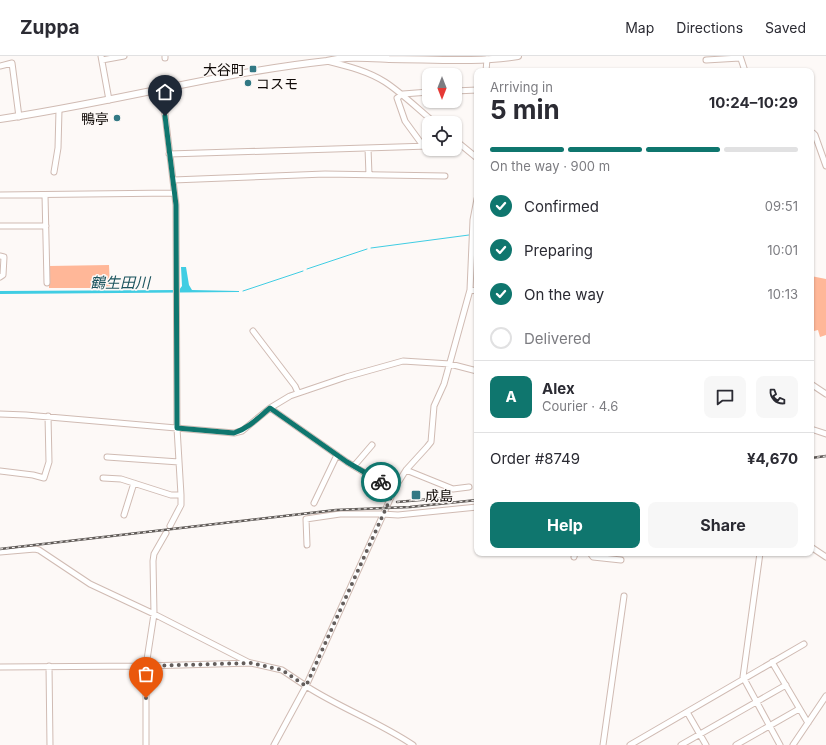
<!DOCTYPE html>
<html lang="en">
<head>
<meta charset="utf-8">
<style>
	body { margin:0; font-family:Inter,"Noto Sans JP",sans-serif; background:#f7f7f7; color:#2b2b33; height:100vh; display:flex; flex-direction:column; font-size:15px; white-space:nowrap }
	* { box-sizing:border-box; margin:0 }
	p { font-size:13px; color:#7c7c81 }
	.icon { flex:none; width:22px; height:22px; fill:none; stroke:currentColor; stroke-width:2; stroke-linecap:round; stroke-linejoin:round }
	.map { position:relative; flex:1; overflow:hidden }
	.panel { position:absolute; left:474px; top:12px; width:340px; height:488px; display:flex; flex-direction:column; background:#fff; border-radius:8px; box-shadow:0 1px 3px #0004 }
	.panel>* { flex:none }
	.needle { width:26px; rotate:180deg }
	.controls { position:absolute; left:422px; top:12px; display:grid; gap:8px }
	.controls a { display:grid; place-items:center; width:40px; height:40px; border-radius:8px; background:#fff; box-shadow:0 1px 3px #0004; font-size:20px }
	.pin { position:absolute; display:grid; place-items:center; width:34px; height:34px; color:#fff; margin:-41px -17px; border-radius:50% 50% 50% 0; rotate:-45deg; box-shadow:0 0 4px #0007 }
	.pin .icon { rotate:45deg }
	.courier { position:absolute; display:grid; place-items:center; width:40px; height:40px; margin:-20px; border:3px solid #0f766e; border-radius:50%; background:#fff; color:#222; box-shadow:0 1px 5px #0007 }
	.summary em { font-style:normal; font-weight:700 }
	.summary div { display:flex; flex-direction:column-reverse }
	.summary { display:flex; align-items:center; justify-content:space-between; height:68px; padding:0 16px }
	h1 { font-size:26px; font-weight:700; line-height:30px }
	.bar { display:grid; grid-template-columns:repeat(4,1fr); gap:6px 4px; align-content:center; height:48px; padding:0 16px }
	.bar i { height:5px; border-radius:3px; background:#e1e1e2 }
	.bar .selected { background:#0f766e }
	.bar p { grid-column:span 4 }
	.line { display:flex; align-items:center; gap:10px; padding:0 16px; border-top:1px solid #e1e1e2 }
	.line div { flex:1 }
	.round { display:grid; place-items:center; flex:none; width:42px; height:42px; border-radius:8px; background:#f7f7f7 }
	ol { padding:0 16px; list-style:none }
	li { display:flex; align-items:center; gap:12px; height:44px }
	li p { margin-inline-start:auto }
	li .icon { padding:4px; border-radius:50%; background:#0f766e; color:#fff; stroke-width:4 }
	li:last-child { color:#7c7c81 }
	li i { width:22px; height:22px; border:2px solid #e1e1e2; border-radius:50% }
	.primary-button { display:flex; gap:8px; margin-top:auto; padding:8px 16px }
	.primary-button a { flex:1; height:46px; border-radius:8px; background:#0f766e; color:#fff; font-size:16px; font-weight:700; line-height:46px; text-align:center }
	.primary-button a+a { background:#f7f7f7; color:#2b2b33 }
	header { display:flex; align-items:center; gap:24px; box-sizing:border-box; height:56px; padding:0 20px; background:#fff; border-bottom:1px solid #e1e1e2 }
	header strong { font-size:19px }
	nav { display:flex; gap:22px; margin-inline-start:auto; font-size:14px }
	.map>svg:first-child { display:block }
	.green { fill:#ffb798 }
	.water { fill:#40cde3 }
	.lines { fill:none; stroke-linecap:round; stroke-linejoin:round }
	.stream { stroke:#40cde3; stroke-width:1 }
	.minor-casing { stroke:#d0bbb3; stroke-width:7 }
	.major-casing { stroke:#d0bbb3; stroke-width:8 }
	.minor { stroke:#fff; stroke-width:5 }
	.major { stroke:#fff; stroke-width:6 }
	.rail-casing { stroke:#5f5a57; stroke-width:2.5 }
	.rail { stroke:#fdf9f7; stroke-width:1; stroke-dasharray:3; stroke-linecap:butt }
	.done { stroke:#645e5c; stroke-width:4; stroke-dasharray:0 7.2 }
	.route { stroke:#0f766e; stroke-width:5 }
	.poi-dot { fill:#327884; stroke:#fdf9f7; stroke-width:1.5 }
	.labels { text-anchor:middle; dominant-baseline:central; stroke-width:3; stroke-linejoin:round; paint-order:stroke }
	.poi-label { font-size:14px; fill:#110b08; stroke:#fdf9f7; text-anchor:end }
	.water-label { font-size:15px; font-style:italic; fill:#1b545e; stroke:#fdf9f7 }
</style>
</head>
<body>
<header>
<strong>Zuppa</strong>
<nav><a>Map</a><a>Directions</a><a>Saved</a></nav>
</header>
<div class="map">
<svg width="826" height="689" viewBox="0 0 826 689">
	<rect width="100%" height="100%" fill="#fdf9f7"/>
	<path class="green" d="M109,209L110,232H49V210Z
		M811,220L826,223V279L820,281L818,274L814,275V279L811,280Z"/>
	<path class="water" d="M181,211H186L189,229L192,234L239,235V236L0,238V235L179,234L182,230Z"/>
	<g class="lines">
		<path class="stream" d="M475,179L477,178
			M371,192L469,179
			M307,213L367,193
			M243,235L303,215"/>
		<g class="minor-casing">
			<path id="minor" d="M101,0L109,44
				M165,0V2
				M740,0L745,15
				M102,4L124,0
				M706,4L740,2
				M327,5C347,10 368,15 385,26C402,37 419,54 435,67
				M0,10L12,7L19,61
				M486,15L487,3
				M162,34L176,149L177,372L181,439V449L170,470
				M455,35L477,34
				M811,77H813L815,79L826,110
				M455,84L477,102
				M424,91L405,65L397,42L403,38L429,36
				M368,92L369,119
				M169,98L429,90
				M54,116L58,92L59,54
				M173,124L325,118L445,120
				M0,139L174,137
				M45,139L47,227
				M0,170H46
				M0,200L4,201L3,219L0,221
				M470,234L477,235
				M253,275L295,330L298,337
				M811,328L826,338
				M270,352L347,406L380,426L396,430L406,414L427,391L431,386L434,350L444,328L470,234L473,164L477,143
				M0,358L26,359L234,377L242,375L270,352L290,340L346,321L403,305L450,308L477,315
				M811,373L826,378
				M107,401L179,406
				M354,410L372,389
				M406,414L453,433L469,431
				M0,415L33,419L44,422L49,406L48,360
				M103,422L121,423L171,439H181
				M396,430L306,630C340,652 379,666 413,689
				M314,447L337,399
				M124,459L134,427
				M307,489L306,463L340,458H382L398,459L477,451
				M811,491L826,501
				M0,496L35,493L39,494L90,528L154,558L250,607
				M590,497L593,501L621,504
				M760,497L743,621L780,689
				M574,501L575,497
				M772,606L808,667
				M49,610L50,689
				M0,611L146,610L251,607L282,614L306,630L274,689
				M687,656L706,689
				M146,689V610L154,558L153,505L154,498L166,477
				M603,689L624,540
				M630,689L804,588
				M681,689L786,629
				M736,689L799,653
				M793,689L826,640"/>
		</g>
		<g class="major-casing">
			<path id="major" d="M0,63C110,47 217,17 327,5C347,0 368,2 389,3C431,3 476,7 518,0"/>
		</g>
		<use href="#minor" class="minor"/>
		<use href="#major" class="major"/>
		<g class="rail-casing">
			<path id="rail" d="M811,402L826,400
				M397,446L443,442
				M0,493L336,454L410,451L477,444"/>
		</g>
		<use href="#rail" class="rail"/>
	</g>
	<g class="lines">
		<path class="done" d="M146,642V610L251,607L282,614L306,630L396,430L381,426"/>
		<path class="route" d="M165,60L176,149L177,372L234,377C249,372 259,361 270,352L347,406L381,426"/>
	</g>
	<g class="poi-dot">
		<rect x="249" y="9" width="8" height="8" rx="2"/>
		<circle cx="248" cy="27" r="4"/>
		<circle cx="117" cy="62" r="4"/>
		<rect x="411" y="434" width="10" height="10" rx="2"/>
	</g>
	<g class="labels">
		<g class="poi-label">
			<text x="245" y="13">大谷町</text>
			<text x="256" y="27" text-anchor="start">コスモ</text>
			<text x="109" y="62">鴨亭</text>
			<text x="425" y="439" text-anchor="start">成島</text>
		</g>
		<g class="water-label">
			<text x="120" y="226">鶴生田川</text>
		</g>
	</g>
</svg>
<div class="controls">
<a><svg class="needle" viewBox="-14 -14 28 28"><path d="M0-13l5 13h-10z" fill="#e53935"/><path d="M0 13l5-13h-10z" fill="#7c7c81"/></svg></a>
<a><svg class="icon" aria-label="locate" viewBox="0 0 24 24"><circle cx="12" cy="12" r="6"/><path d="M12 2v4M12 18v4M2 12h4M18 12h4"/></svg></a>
</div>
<div class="pin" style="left:146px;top:642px;background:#ea580c"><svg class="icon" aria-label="bag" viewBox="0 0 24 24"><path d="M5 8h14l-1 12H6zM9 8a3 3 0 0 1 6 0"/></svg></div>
<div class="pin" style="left:165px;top:60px;background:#1f2937"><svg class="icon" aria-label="home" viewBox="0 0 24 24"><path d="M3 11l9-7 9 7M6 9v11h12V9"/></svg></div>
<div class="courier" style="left:381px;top:426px"><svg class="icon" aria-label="bike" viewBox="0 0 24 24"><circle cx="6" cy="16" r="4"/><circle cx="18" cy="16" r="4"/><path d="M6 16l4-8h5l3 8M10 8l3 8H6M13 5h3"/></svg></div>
<section class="panel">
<div class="summary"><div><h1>5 min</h1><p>Arriving in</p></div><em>10:24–10:29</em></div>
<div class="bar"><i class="selected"></i><i class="selected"></i><i class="selected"></i><i></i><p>On the way · 900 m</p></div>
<ol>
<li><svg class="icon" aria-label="check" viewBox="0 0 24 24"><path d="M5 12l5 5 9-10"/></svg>Confirmed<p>09:51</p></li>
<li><svg class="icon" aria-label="check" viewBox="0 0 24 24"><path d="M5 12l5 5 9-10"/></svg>Preparing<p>10:01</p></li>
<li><svg class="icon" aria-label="check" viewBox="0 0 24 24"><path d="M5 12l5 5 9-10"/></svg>On the way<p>10:13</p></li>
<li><i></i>Delivered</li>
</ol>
<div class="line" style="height:72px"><b class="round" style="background:#0f766e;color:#fff">A</b><div><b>Alex</b><p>Courier · 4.6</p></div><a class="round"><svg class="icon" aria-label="chat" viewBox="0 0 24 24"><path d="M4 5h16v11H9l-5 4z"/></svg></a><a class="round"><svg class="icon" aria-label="phone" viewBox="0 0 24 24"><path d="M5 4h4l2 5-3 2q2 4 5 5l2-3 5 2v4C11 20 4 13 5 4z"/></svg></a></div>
<div class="line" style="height:52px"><div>Order #8749</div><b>¥4,670</b></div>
<div class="primary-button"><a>Help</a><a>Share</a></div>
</section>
</div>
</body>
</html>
